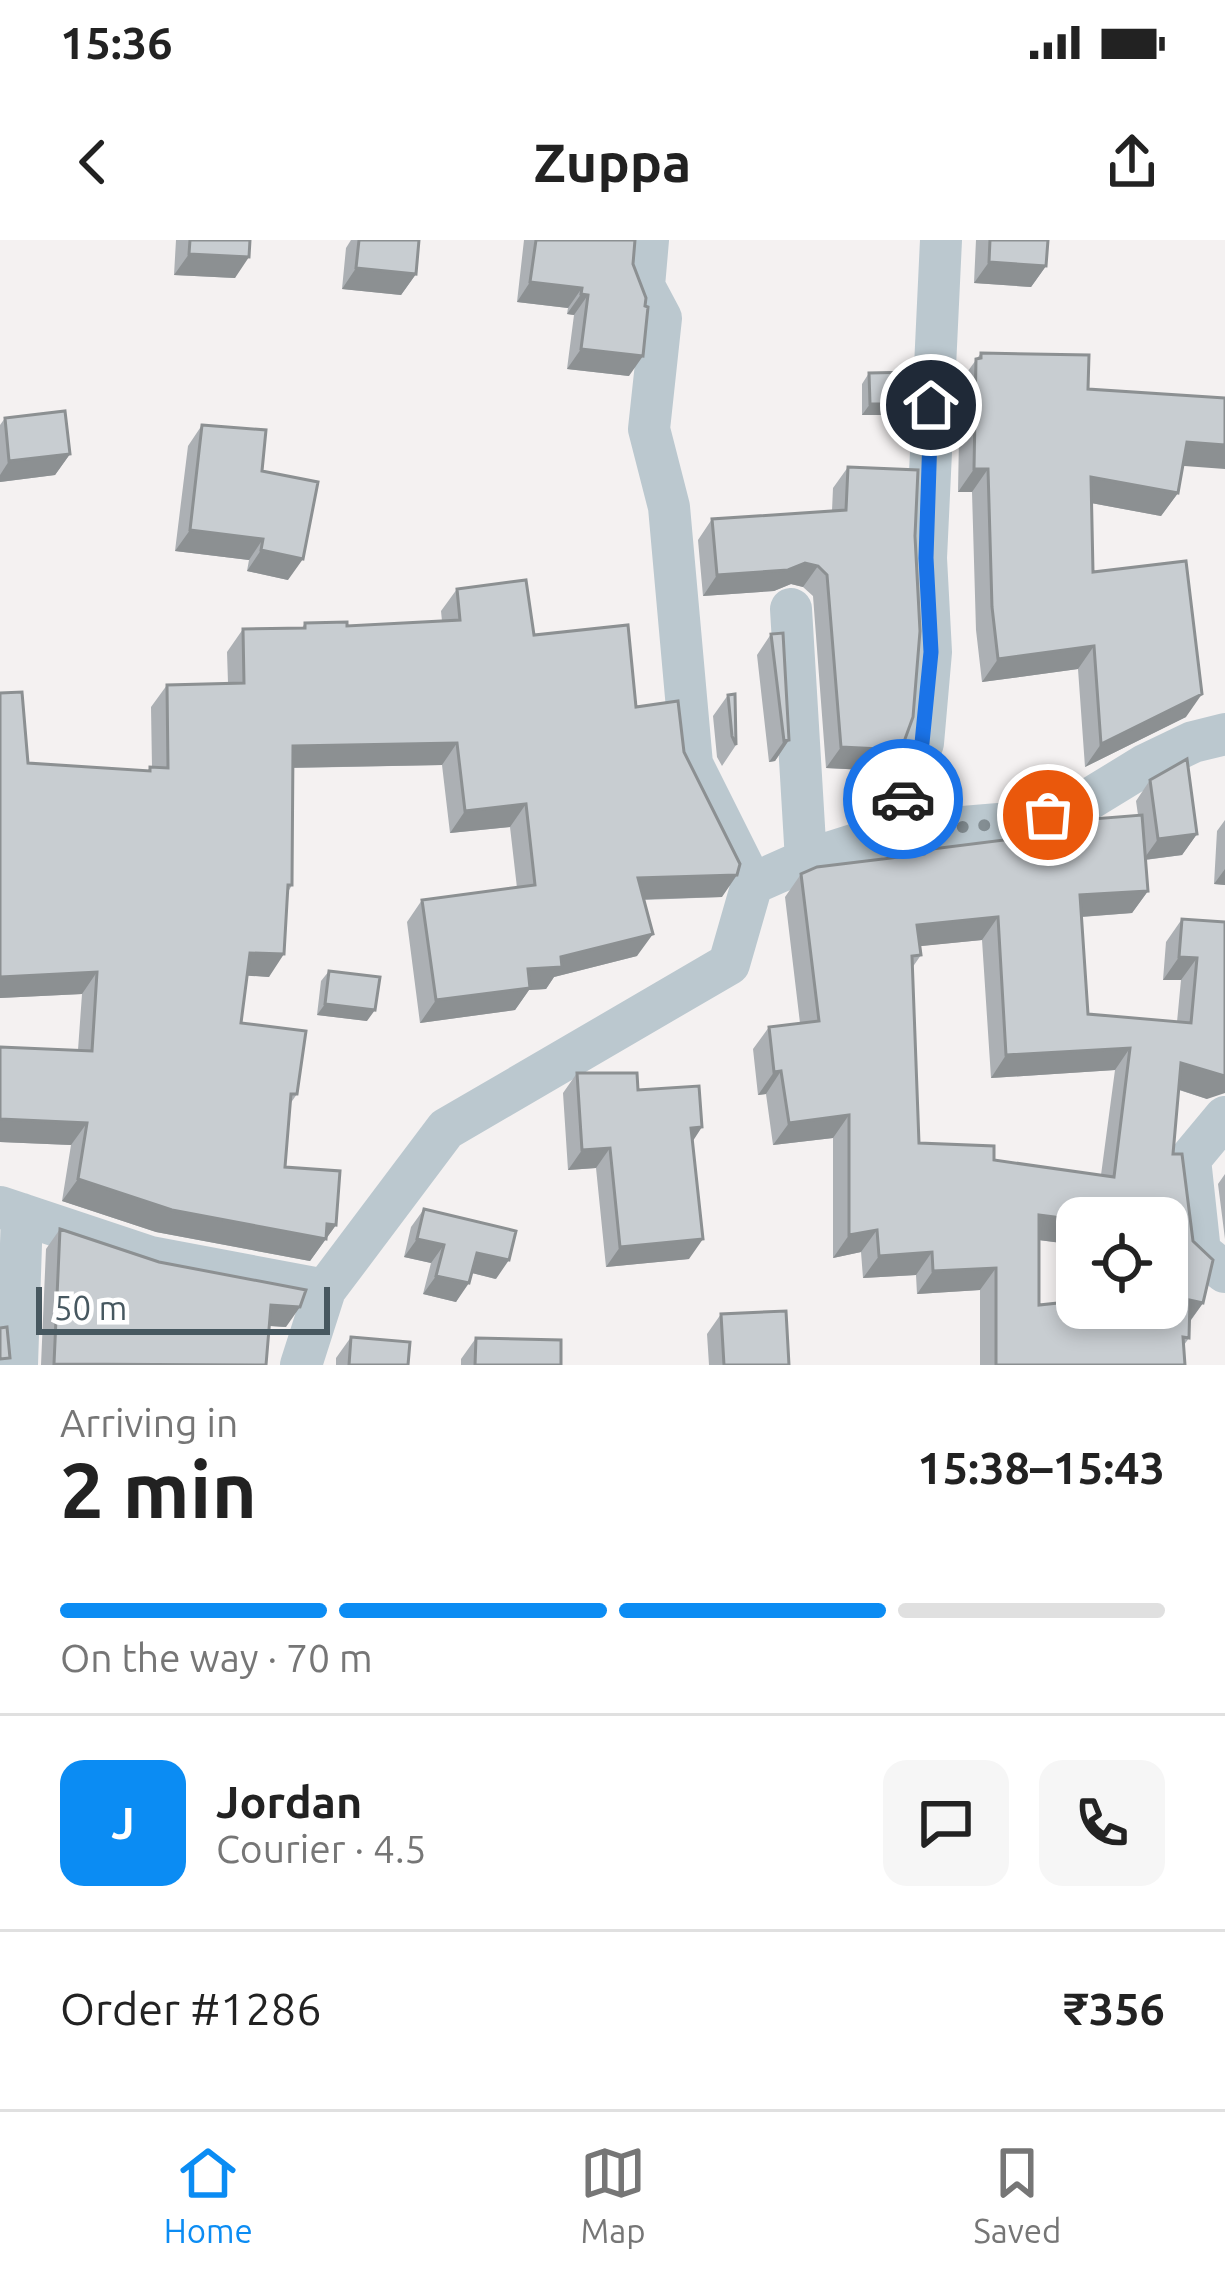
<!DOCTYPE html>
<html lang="en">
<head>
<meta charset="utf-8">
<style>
	body { margin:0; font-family:Ubuntu,sans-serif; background:#f6f6f6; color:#222; height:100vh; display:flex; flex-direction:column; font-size:45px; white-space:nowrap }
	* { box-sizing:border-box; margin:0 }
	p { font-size:39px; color:#767676 }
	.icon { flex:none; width:66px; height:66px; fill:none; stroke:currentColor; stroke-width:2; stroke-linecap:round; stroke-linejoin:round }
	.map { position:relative; height:1125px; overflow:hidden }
	.sheet { display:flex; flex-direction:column; background:#fff; flex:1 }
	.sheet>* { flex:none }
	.fabs { position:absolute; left:1056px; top:957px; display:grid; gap:24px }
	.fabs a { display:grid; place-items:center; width:132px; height:132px; border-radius:24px; background:#fff; box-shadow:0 6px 18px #0003; font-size:60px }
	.scale { position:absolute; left:36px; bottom:30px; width:294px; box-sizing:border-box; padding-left:12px; border:6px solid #475860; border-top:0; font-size:33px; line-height:42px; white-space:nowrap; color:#475860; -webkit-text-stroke:9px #fff; paint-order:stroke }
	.pin { position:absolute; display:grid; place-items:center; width:102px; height:102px; color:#fff; margin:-51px; border:6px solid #fff; border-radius:50%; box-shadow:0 3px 12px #0007 }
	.courier { position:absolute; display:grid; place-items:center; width:120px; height:120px; margin:-60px; border:9px solid #1a73e8; border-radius:50%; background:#fff; color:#222; box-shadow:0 3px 15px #0007 }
	.overview em { font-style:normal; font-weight:700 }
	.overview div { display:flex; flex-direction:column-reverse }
	.overview { display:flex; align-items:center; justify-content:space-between; height:204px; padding:0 60px }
	h1 { font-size:78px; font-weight:700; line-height:90px }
	.bar { display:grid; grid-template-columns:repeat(4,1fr); gap:18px 12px; align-content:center; height:144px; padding:0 60px }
	.bar i { height:15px; border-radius:9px; background:#e0e0e0 }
	.bar .selected { background:#0b8cf3 }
	.bar p { grid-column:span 4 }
	.line { display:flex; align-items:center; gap:30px; padding:0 60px; border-top:3px solid #e0e0e0 }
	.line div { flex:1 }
	.round { display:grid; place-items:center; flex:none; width:126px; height:126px; border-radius:24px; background:#f6f6f6 }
	.status { display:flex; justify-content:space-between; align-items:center; height:84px; padding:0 60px; background:#fff; direction:ltr }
	.status svg { height:33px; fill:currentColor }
	header { display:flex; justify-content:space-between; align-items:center; height:156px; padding:0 60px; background:#fff; font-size:54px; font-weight:700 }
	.menu { display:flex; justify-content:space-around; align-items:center; height:168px; border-top:3px solid #e0e0e0; background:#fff; font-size:33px; color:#767676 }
	.menu a { display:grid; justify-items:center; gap:6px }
	.menu .selected { color:#0b8cf3 }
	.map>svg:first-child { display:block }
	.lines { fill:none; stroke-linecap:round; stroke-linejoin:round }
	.minor { stroke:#bbc8cf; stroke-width:42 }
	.wall { fill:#acb0b4; fill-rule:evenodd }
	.shaded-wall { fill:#8c9092 }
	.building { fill:#c8cdd1; stroke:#8c9092; stroke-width:3; fill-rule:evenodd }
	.done { stroke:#848e93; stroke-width:12; stroke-dasharray:0 21.6 }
	.route { stroke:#1a73e8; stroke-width:15 }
</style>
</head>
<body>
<div class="status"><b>15:36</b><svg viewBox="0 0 49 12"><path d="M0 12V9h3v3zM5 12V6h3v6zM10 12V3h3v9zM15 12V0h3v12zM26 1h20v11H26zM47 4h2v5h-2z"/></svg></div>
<header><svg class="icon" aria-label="back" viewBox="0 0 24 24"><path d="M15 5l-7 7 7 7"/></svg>Zuppa<svg class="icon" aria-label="share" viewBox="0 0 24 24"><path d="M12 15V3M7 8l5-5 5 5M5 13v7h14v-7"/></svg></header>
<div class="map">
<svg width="1225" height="1125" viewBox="0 0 1225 1125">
	<rect width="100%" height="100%" fill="#f4f1f1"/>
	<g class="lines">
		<path class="minor" d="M648,0L644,46L661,78L649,189L669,267L692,524L752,644
			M791,369L806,620
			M891,593L1023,582L1073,569L1145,525L1193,502L1225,494
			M1225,877L1190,919L1200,1012L1225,1032
			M0,967L150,1017L325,1050
			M17,1125L22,974
			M301,1125L325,1050L446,889L729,724L752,644L806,620L891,593L923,503L931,412L926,318L941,0"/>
	</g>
	<path class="wall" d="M176,0H250L235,38L174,35Z
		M351,0H419L416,34L401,55L342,49L346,8Z
		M524,0H635L629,136L567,129L574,75L567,74L568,68L517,62Z
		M976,0H1048L1046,26L1031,47L974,43Z
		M981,113L1088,149L1182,226L1178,253L1161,276L1091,263L1093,332L1186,477L1085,527L1078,429L982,442L976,390L972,252H958L960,142Z
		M869,133L915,164L907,175H862V144Z
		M5,178L70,214L55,235L0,242V185Z
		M202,185L262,231L288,340L247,331L249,320L175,311L188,206Z
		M848,227L901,510L886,531L826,528L813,356L803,347L791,344L774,351L703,356L698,300L712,279L832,271L833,248Z
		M457,349L534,395L636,467L684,512L722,657L644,660L637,716L554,737L546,749L529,750L515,770L420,783L407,682L422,660L517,648L510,587L450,593L442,525L293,528L292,645L288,652L269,737L247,735L241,783L297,854L290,864L285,927L336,985L310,1021L156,992L62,961L71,905L0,902V807L78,810L82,754L0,758V453L28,523L148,530L152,527L151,467L167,445L228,443L227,412L243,389L302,388L305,383L347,386L442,381L441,371Z
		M771,394L789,500L775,521L769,522L757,415Z
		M728,455L736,505L722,526L717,517L713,476Z
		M1150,540L1197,594L1182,615L1145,620L1148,651L1132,673L1082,677L1088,774L1177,782L1181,740H1163L1166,702L1182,679L1225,682L1207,859L1179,850L1173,914L1193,1001L1203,1063L1189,1083V1098L1184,1105L1185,1125H980V1050L917,1054L916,1035L863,1038L861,1012L833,1018V898L773,905L766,854L758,855L753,809L769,787L800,783L785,657L801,634L921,614L924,610L1084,590L1092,579L1138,575L1136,561ZM982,700L991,838L1115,830L1101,935L994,920L919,903L912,728L921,715L920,706ZM1077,978H1167V1068L1039,1065V1000L1077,1005Z
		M1225,580V645L1214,644L1217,591Z
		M329,731L367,781L317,775L321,741Z
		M577,833L638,850L693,901L689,1019L606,1027L596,928L568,930L563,853Z
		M1225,934V999L1218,944Z
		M424,969L496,1039L472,1033L456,1062L423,1054L431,1023L404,1017L411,987Z
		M60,989L286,1087L269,1086L266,1125H41L46,1009Z
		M721,1074L789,1125H709L707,1094Z
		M351,1097L408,1125H336V1118Z
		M476,1098L561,1125H461V1119Z"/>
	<path class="shaded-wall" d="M189,14L249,17L235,38L174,35Z
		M989,22L1046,26L1031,47L974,43Z
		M356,28L416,34L401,55L342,49Z
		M530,42L582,48L568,68L517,62Z
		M581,54L588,55L574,75L567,74Z
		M581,109L643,116L629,136L567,129Z
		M870,164H915L907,175H862Z
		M1187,202L1225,205V229L1171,225Z
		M70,214L55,235L0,242V235L9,221Z
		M974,229H988L972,252H958Z
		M1091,237L1178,253L1161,276L1075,260Z
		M190,290L263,299L249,320L175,311Z
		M261,310L303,319L288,340L247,331Z
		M805,323L818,326L803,347L791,344L774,351L703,356L717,335Z
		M1094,406L1078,429L982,442L998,419Z
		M1202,454L1186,477L1085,527L1101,504Z
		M789,500L775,521L769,522L784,501Z
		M457,503L442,525L277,528L293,506Z
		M841,507L901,510L886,531L826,528Z
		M526,564L510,587L450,593L465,571Z
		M1197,594L1182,615L1143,620L1158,599Z
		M1225,629V645L1214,644Z
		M737,635L722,657L622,660L638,638Z
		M1148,651L1132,673L1065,678L1080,655Z
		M998,677L982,700L902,708L917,685Z
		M653,694L637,716L554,737L546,749L529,750L515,770L420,783L436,760L561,717Z
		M250,713L284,714L269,737L235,735Z
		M1179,717L1197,718L1181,740H1163Z
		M97,732L82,754L0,758V737Z
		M325,764L375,770L367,781L317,775Z
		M1130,808L1115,830L991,838L1006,815Z
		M1181,823L1225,836V853L1207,859L1165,845Z
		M781,831L766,854L758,855L774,832Z
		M849,875L833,898L773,905L789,883Z
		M0,879L87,883L71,905L0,902Z
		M702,887L689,907L691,888Z
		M610,908L596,928L568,930L582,910Z
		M78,939L327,984L336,985L310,1021L156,992L62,961Z
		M1039,975L1077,980V1005L1023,998Z
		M877,990L861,1012L833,1018L849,995Z
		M417,999L444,1005L431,1023L404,1017Z
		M703,999L689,1019L606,1027L620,1007Z
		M932,1012L916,1035L863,1038L879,1016Z
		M477,1013L509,1020L496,1039L464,1031Z
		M996,1028L980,1050L917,1054L933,1031Z
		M436,1036L469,1043L456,1062L423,1054Z
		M1190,1060L1203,1063L1187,1085Z
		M271,1065L300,1067L286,1087L257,1085Z"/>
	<path class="building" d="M190,0H250L249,17L189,14Z
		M359,0H419L416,34L356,28Z
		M536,0H635L633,24L646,58L645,66L648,67L643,116L581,109L588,55L581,54L582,48L530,42Z
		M990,0H1048L1046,26L989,22Z
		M981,113L1089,115L1088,149L1225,158V205L1187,202L1178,253L1091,237L1093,332L1186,321L1202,454L1101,504L1094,406L998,419L992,367L988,229H974L976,119L981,118Z
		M916,132L915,164H870L869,133Z
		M65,171L70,214L9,221L5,178Z
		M202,185L266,190L262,231L318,242L303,319L261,310L263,299L190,290Z
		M848,227L918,230L915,296L920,391L913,477L901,510L841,507L827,335L818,326L805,323L788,330L717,335L712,279L846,270Z
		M526,340L534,395L628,385L636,467L678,461L684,512L740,624L737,635L638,638L653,694L561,717L562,727L528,729L530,748L436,760L422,660L535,645L526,564L465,571L457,503L293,506L292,645H288L284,714L250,713L241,783L306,791L297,854H291L285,927L340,931L336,985L327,984L326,999L172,970L78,939L87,883L0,879V807L92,811L97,732L0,737V453L22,452L28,523L150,531V527L168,528L167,445L244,443L243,389L305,388V383L347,382V386L460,380L457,349Z
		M783,393L789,500L784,501L771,394Z
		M735,454L736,505L732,496L728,455Z
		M1187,519L1197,594L1158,599L1150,540Z
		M1142,575L1148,651L1080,655L1088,774L1191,783L1197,718L1179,717L1182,679L1225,682V836L1181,823L1173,914H1182L1193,1001L1213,1020L1203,1063L1190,1060L1189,1098L1183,1097L1185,1125H996V1028L933,1031L932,1012L879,1016L877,990L849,995V875L789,883L781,831L774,832L769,787L819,781L801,634L817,627L924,614V610L1093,589L1092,579ZM998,677L1006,815L1130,808L1114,937L994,920V906L919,903L912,716L921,715L917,685ZM1039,975L1077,980V978H1167V1068H1077V1061L1039,1065Z
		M329,731L380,737L375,770L325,764Z
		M577,833H637L638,850L699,846L702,887L691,888L703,999L620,1007L610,908L582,910Z
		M424,969L516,991L509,1020L477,1013L469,1043L436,1036L444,1005L417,999Z
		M60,989L159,1022L306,1050L300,1067L271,1065L266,1125L54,1124Z
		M786,1071L789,1125H724L721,1074Z
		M7,1087L10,1118L0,1119V1088Z
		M351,1097L410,1102L408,1125H349Z
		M476,1098L561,1100V1125H475Z"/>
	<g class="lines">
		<path class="done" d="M903,559L891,593L1023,582L1048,575"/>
		<path class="route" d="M903,559L922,503L931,412L926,318L931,165"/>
	</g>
</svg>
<div class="fabs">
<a><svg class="icon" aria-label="locate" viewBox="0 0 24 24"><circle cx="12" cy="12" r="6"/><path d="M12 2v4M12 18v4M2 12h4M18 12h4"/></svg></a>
</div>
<div class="scale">50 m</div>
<div class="pin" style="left:1048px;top:575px;background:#ea580c"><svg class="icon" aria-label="bag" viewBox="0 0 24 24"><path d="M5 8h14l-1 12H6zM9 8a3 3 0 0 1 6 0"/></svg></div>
<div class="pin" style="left:931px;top:165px;background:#1f2937"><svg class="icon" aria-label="home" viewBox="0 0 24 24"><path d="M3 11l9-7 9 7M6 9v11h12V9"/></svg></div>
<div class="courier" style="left:903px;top:559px"><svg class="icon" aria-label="car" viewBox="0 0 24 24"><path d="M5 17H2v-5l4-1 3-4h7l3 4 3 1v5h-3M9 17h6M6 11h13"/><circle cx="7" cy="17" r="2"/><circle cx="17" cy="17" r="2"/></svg></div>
</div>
<section class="sheet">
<div class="overview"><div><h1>2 min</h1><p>Arriving in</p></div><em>15:38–15:43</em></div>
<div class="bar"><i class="selected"></i><i class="selected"></i><i class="selected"></i><i></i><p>On the way · 70 m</p></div>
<div class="line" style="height:216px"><b class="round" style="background:#0b8cf3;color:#fff">J</b><div><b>Jordan</b><p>Courier · 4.5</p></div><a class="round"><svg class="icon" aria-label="chat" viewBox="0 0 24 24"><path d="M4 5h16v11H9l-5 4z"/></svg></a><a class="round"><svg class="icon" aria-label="phone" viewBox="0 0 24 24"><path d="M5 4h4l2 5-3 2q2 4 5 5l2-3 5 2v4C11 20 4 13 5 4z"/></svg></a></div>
<div class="line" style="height:156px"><div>Order #1286</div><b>₹356</b></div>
</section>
<nav class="menu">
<a class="selected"><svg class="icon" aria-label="home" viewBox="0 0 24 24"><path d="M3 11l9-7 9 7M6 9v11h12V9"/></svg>Home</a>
<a><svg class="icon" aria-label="map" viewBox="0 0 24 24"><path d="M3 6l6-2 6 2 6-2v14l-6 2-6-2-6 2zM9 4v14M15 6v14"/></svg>Map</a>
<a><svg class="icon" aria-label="saved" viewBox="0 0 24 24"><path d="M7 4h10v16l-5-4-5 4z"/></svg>Saved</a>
</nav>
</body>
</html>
